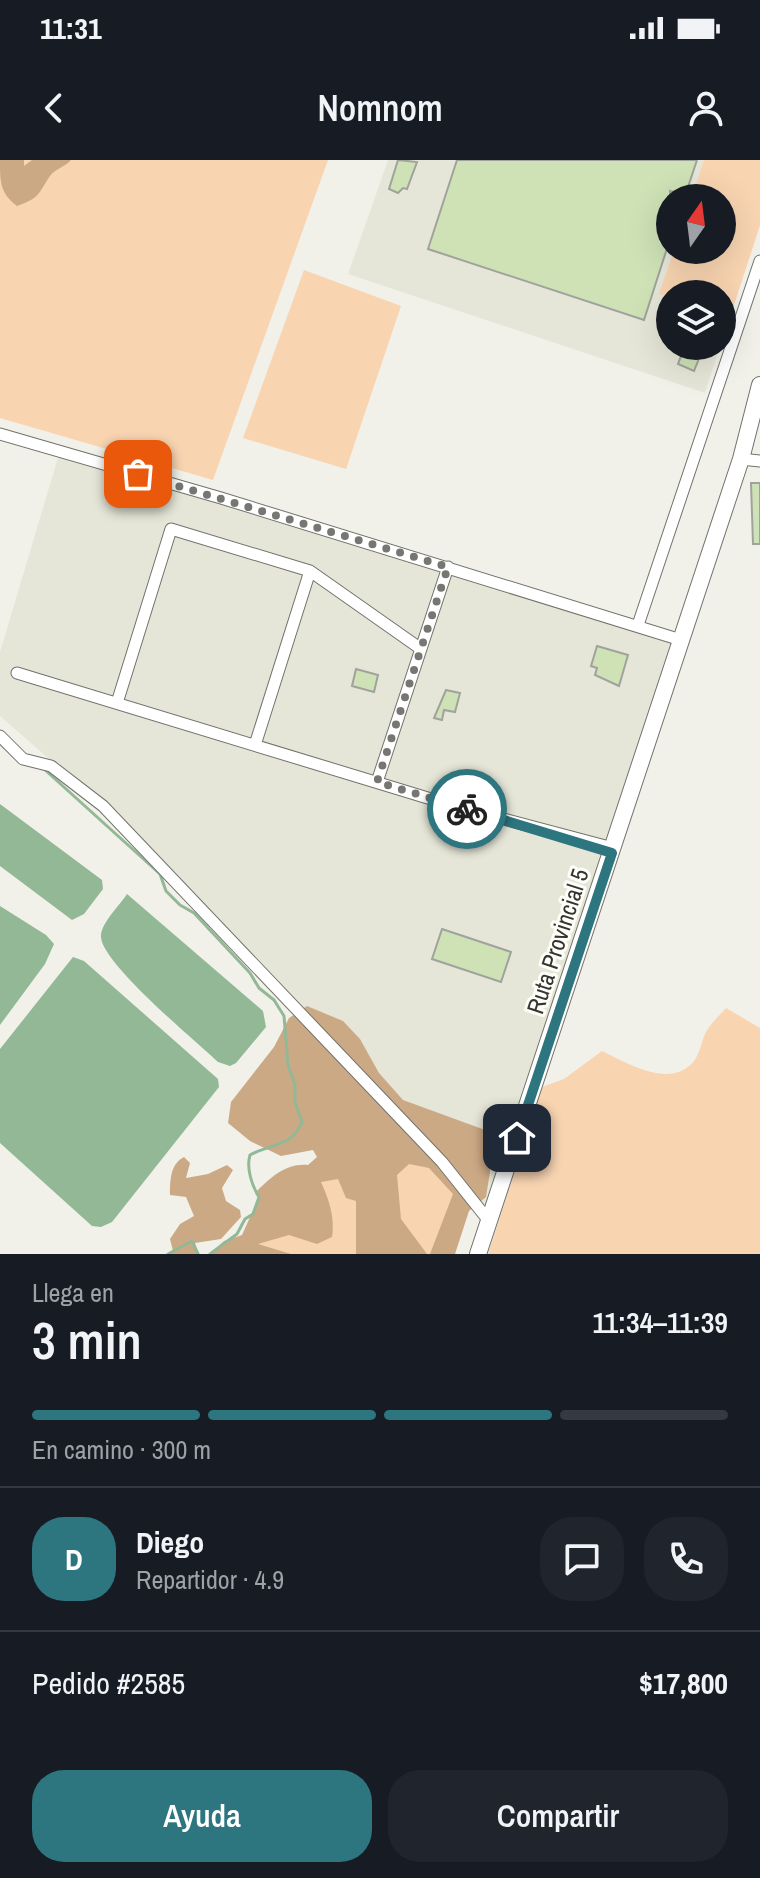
<!DOCTYPE html>
<html lang="es">
<head>
<meta charset="utf-8">
<style>
	body { margin:0; font-family:"Archivo Narrow",sans-serif; background:#20242c; color:#f1f3f6; height:100vh; display:flex; flex-direction:column; font-size:30px; white-space:nowrap }
	* { box-sizing:border-box; margin:0 }
	p { font-size:26px; color:#9ea1a6 }
	.icon { flex:none; width:44px; height:44px; fill:none; stroke:currentColor; stroke-width:2; stroke-linecap:round; stroke-linejoin:round }
	.map { position:relative; height:1094px; overflow:hidden }
	.side { display:flex; flex-direction:column; background:#171b24; flex:1 }
	.side>* { flex:none }
	.needle { width:52px; rotate:14deg }
	.tools { position:absolute; left:656px; top:24px; display:grid; gap:16px }
	.tools a { display:grid; place-items:center; width:80px; height:80px; border-radius:50%; background:#171b24; box-shadow:0 8px 32px #0002; font-size:40px }
	.pin { position:absolute; display:grid; place-items:center; width:68px; height:68px; color:#fff; margin:-34px; border-radius:16px; box-shadow:0 4px 12px #0006 }
	.courier { position:absolute; display:grid; place-items:center; width:80px; height:80px; margin:-40px; border:6px solid #2d757f; border-radius:50%; background:#fff; color:#222; box-shadow:0 2px 10px #0007 }
	.overview em { font-style:normal; font-weight:600 }
	.overview div { display:flex; flex-direction:column-reverse }
	.overview { display:flex; align-items:center; justify-content:space-between; height:136px; padding:0 32px }
	h1 { font-size:52px; font-weight:600; line-height:60px }
	.bar { display:grid; grid-template-columns:repeat(4,1fr); gap:12px 8px; align-content:center; height:96px; padding:0 32px }
	.bar i { height:10px; border-radius:6px; background:#363941 }
	.bar .selected { background:#2d757f }
	.bar p { grid-column:span 4 }
	.line { display:flex; align-items:center; gap:20px; padding:0 32px; border-top:2px solid #363941 }
	.line div { flex:1 }
	.round { display:grid; place-items:center; flex:none; width:84px; height:84px; border-radius:32px; background:#20242c }
	.action { display:flex; gap:16px; margin-top:auto; padding:16px 32px }
	.action a { flex:1; height:92px; border-radius:32px; background:#2d757f; color:#fff; font-size:32px; font-weight:600; line-height:92px; text-align:center }
	.action a+a { background:#20242c; color:#f1f3f6 }
	.status { display:flex; justify-content:space-between; align-items:center; height:56px; padding:0 40px; background:#171b24; direction:ltr }
	.status svg { height:22px; fill:currentColor }
	header { display:flex; justify-content:space-between; align-items:center; height:104px; padding:0 32px; background:#171b24; font-size:36px; font-weight:600 }
	.map>svg:first-child { display:block }
	.built { fill:#e6e6d8; fill-rule:evenodd }
	.green { fill:#f8d4b1 }
	.forest { fill:#cca985 }
	.water { fill:#92b896 }
	.lines { fill:none; stroke-linecap:round; stroke-linejoin:round }
	.stream { stroke:#92b896; stroke-width:3 }
	.building { fill:#cee2b6; stroke:#a0a39d; stroke-width:2 }
	.street-casing { stroke:#72726d; stroke-width:13 }
	.secondary-casing { stroke:#72726d; stroke-width:18 }
	.street { stroke:#fff; stroke-width:11 }
	.secondary { stroke:#fff; stroke-width:16 }
	.done { stroke:#767672; stroke-width:8; stroke-dasharray:0 14.4 }
	.route { stroke:#2d757f; stroke-width:10 }
	.labels { text-anchor:middle; dominant-baseline:central; stroke-width:6; stroke-linejoin:round; paint-order:stroke }
	.street-label { font-size:24px; fill:#343432; stroke:#fefef8 }
</style>
</head>
<body>
<div class="status"><b>11:31</b><svg viewBox="0 0 49 12"><path d="M0 12V9h3v3zM5 12V6h3v6zM10 12V3h3v9zM15 12V0h3v12zM26 1h20v11H26zM47 4h2v5h-2z"/></svg></div>
<header><svg class="icon" aria-label="back" viewBox="0 0 24 24"><path d="M15 5l-7 7 7 7"/></svg>Nomnom<svg class="icon" aria-label="person" viewBox="0 0 24 24"><circle cx="12" cy="8" r="4"/><path d="M4 21q1-7 8-7t8 7"/></svg></header>
<div class="map">
<svg width="760" height="1094" viewBox="0 0 760 1094">
	<rect width="100%" height="100%" fill="#f1f1ea"/>
	<path class="built" d="M388,0H760V65L722,181V134H670V186H720L705,233L348,114ZM670,38H722V90H670Z
		M60,291L681,480L489,1061L103,646L0,556V492Z"/>
	<path class="green" d="M0,0H328L213,320L0,258Z
		M704,0H760V65L730,157L722,154V134H670V137L659,134L674,90H722V38H692Z
		M304,110L401,146L346,309L243,278Z
		M726,848L760,868V1094H488L542,927L564,919L602,891C627,903 671,930 694,901C701,891 701,882 706,872C711,863 720,855 726,848Z
		M413,990L459,1031L438,1094H243L322,1009Z"/>
	<path class="forest" d="M0,0H24V6L32,0H71C65,7 55,9 50,16C37,35 41,37 17,46C0,33 0,22 0,0Z
		M307,846L343,861L360,879L379,913L403,940L496,974L486,1037L469,1051L455,1094H430L453,1034L429,1008L409,1004L397,1015L401,1059L427,1094H356V1041L346,1038L338,1019L321,1022C329,1040 335,1057 332,1077L317,1084L289,1075L258,1084L291,1094H210L224,1081L242,1075L259,1037L256,1032C271,1017 286,1003 308,1005L317,997L313,990L281,996L250,981L228,963L231,942L274,887L289,858Z
		M184,997L190,1003L186,1018L208,1014L227,1005L233,1010L222,1028L226,1041L240,1050L241,1057L221,1079L195,1083L198,1094H168L173,1091L170,1079L180,1064L194,1056L186,1037L170,1035C170,1021 170,1004 184,997Z"/>
	<path class="water" d="M0,644L102,720L103,729L84,754L72,760L0,706Z
		M127,734L263,851L266,867L236,903L230,906L218,902C196,881 100,802 101,776C101,763 120,745 127,734Z
		M0,746L46,775L54,784L45,804L0,865Z
		M73,797L84,801L218,919L219,927L112,1062L101,1067L92,1066L0,983V889Z"/>
	<g class="lines">
		<path class="stream" d="M44,609L160,714L166,731L180,745L194,753L250,813L259,828L274,840L284,856L288,905L295,925V942L302,962C292,987 272,983 250,995C246,1008 252,1026 259,1037L253,1054L245,1059L237,1074L210,1094
			M168,1094L192,1081L198,1094"/>
	</g>
	<path class="building" d="M398,0L417,2L407,29L403,28L398,33L389,29Z
		M457,0H697L685,36L670,31V79L644,160L428,89Z
		M685,186H704L694,211L678,204Z
		M751,323H760V384H753Z
		M597,486L628,495L619,526L595,515L597,508L591,506Z
		M356,509L378,515L374,532L352,526Z
		M446,530L460,533L455,552L444,550L442,560L434,558Z
		M442,769L511,792L501,822L432,799Z"/>
	<g class="lines">
		<g class="street-casing">
			<path id="street" d="M0,274L221,338L681,480
				M741,299L760,301
				M638,465L760,101
				M17,513L454,646L613,688
				M117,543L171,369L310,411L421,489
				M0,576L23,599L51,606L103,646L442,1002L489,1061
				M255,585L310,411
				M377,622L448,407"/>
		</g>
		<g class="secondary-casing">
			<path id="secondary" d="M478,1094L741,299L760,225"/>
		</g>
		<use href="#street" class="street"/>
		<use href="#secondary" class="secondary"/>
	</g>
	<g class="lines">
		<path class="done" d="M138,314L448,407L377,622L467,649"/>
		<path class="route" d="M467,649L612,693L517,978"/>
	</g>
	<g class="labels">
		<g class="street-label">
			<text transform="translate(557 781) rotate(-72)">Ruta Provincial 5</text>
		</g>
	</g>
</svg>
<div class="tools">
<a><svg class="needle" viewBox="-14 -14 28 28"><path d="M0-13l5 13h-10z" fill="#e53935"/><path d="M0 13l5-13h-10z" fill="#9ea1a6"/></svg></a>
<a><svg class="icon" aria-label="layers" viewBox="0 0 24 24"><path d="M12 4l9 5-9 5-9-5zM3 14l9 5 9-5"/></svg></a>
</div>
<div class="pin" style="left:138px;top:314px;background:#ea580c"><svg class="icon" aria-label="bag" viewBox="0 0 24 24"><path d="M5 8h14l-1 12H6zM9 8a3 3 0 0 1 6 0"/></svg></div>
<div class="pin" style="left:517px;top:978px;background:#1f2937"><svg class="icon" aria-label="home" viewBox="0 0 24 24"><path d="M3 11l9-7 9 7M6 9v11h12V9"/></svg></div>
<div class="courier" style="left:467px;top:649px"><svg class="icon" aria-label="bike" viewBox="0 0 24 24"><circle cx="6" cy="16" r="4"/><circle cx="18" cy="16" r="4"/><path d="M6 16l4-8h5l3 8M10 8l3 8H6M13 5h3"/></svg></div>
</div>
<section class="side">
<div class="overview"><div><h1>3 min</h1><p>Llega en</p></div><em>11:34–11:39</em></div>
<div class="bar"><i class="selected"></i><i class="selected"></i><i class="selected"></i><i></i><p>En camino · 300 m</p></div>
<div class="line" style="height:144px"><b class="round" style="background:#2d757f;color:#fff">D</b><div><b>Diego</b><p>Repartidor · 4.9</p></div><a class="round"><svg class="icon" aria-label="chat" viewBox="0 0 24 24"><path d="M4 5h16v11H9l-5 4z"/></svg></a><a class="round"><svg class="icon" aria-label="phone" viewBox="0 0 24 24"><path d="M5 4h4l2 5-3 2q2 4 5 5l2-3 5 2v4C11 20 4 13 5 4z"/></svg></a></div>
<div class="line" style="height:104px"><div>Pedido #2585</div><b>$17,800</b></div>
<div class="action"><a>Ayuda</a><a>Compartir</a></div>
</section>
</body>
</html>
